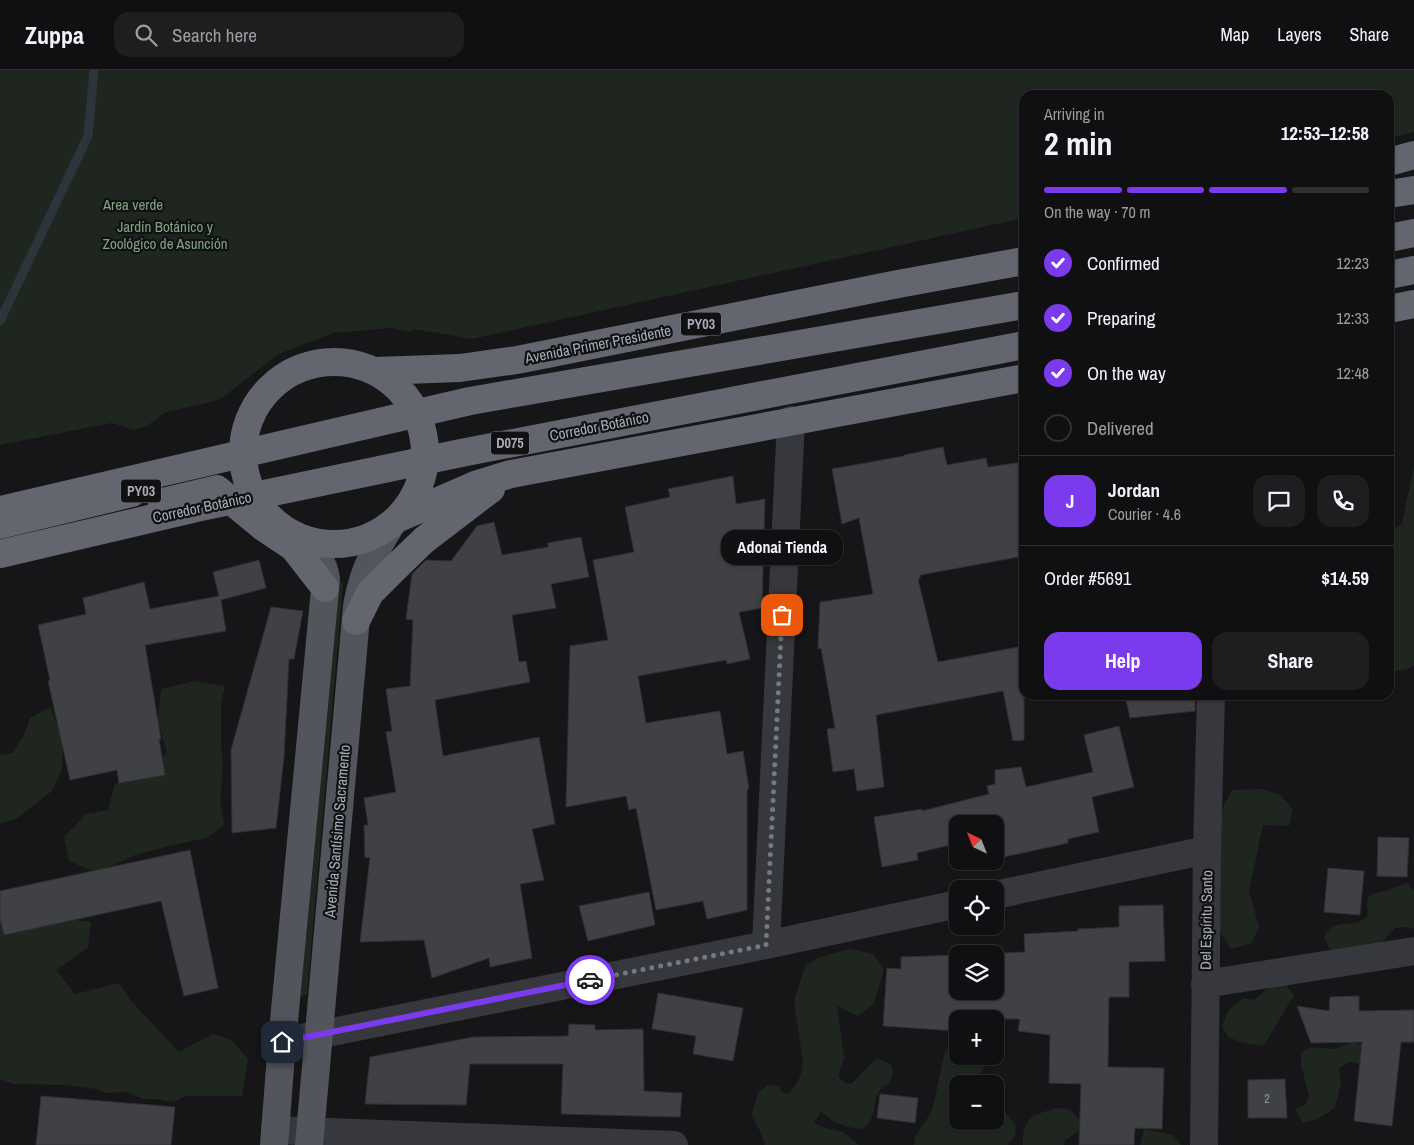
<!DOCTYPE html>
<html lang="en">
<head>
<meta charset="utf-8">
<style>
	body { margin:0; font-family:"Archivo Narrow",sans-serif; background:#1e1e20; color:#f1f3f6; height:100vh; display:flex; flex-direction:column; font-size:19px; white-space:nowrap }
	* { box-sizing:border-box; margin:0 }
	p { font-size:16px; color:#9c9d9f }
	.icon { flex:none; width:28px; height:28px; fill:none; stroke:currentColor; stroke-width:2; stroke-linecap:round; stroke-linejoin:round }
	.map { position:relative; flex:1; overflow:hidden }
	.sheet { position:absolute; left:1019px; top:20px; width:375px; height:610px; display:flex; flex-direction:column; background:#101012; border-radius:15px; box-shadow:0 1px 4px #0004,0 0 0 1px #303032 }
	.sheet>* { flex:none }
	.needle { width:32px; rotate:317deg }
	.fabs { position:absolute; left:949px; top:745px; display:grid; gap:10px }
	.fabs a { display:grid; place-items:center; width:55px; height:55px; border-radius:10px; background:#101012; box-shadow:0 1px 4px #0004,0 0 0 1px #303032; font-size:25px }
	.pin { position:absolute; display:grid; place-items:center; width:42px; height:42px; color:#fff; margin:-21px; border-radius:10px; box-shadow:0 2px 8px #0006 }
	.courier { position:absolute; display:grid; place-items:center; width:50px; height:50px; margin:-25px; border:4px solid #7c3aed; border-radius:50%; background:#fff; color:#222; box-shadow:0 1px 6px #0007 }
	.bubble { position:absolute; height:35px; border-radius:15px; background:#101012; box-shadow:0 1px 4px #0004,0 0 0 1px #303032; font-size:16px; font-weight:800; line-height:35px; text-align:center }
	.head em { font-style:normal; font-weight:800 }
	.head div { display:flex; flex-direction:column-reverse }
	.head { display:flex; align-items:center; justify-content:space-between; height:85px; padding:0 25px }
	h1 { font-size:32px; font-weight:800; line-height:38px }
	.bar { display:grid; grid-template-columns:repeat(4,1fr); gap:8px 5px; align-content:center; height:60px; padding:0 25px }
	.bar i { height:6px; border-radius:4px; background:#303032 }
	.bar .current { background:#7c3aed }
	.bar p { grid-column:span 4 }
	.line { display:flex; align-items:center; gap:12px; padding:0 25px; border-top:1px solid #303032 }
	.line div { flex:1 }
	.round { display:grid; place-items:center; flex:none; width:52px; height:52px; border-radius:15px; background:#1e1e20 }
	ol { padding:0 25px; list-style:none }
	li { display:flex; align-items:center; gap:15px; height:55px }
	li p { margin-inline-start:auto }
	li .icon { padding:5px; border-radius:50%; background:#7c3aed; color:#fff; stroke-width:4 }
	li:last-child { color:#9c9d9f }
	li i { width:28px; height:28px; border:2px solid #303032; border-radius:50% }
	.button { display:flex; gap:10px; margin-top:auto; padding:10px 25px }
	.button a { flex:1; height:58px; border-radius:15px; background:#7c3aed; color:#fff; font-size:20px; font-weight:800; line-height:58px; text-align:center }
	.button a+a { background:#1e1e20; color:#f1f3f6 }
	header { display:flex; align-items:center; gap:30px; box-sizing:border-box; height:70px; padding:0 25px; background:#101012; border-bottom:1px solid #303032 }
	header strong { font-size:24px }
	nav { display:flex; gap:28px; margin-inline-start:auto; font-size:18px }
	.search { width:350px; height:45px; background:#1e1e20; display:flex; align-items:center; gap:12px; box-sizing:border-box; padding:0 18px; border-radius:15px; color:#9c9d9f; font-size:19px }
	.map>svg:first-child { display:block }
	.green { fill:#1e261f }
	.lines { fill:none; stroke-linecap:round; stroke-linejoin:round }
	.stream { stroke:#2c353c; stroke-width:9 }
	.building { fill:#404145; stroke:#303034 }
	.minor { stroke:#37383d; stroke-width:28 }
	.major { stroke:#53555c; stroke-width:28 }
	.highway { stroke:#63666e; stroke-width:28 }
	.highway-bridge { stroke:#63666e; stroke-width:28 }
	.done { stroke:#757880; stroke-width:5; stroke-dasharray:0 9 }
	.route { stroke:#7c3aed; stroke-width:6 }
	.labels { text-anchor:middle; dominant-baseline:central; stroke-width:4.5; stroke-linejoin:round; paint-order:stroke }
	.number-label { font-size:12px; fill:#8e929b }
	.shield { fill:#111113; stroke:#7b7e86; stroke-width:1 }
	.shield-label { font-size:14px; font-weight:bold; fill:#a8adb8 }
	.park-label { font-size:15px; fill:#7fa381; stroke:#111113 }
	.street-label { font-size:15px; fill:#a8adb8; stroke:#111113 }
</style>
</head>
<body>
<header>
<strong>Zuppa</strong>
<div class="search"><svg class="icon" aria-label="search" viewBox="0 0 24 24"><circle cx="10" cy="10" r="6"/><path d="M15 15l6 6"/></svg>Search here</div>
<nav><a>Map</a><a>Layers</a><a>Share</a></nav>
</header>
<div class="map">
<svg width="1414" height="1075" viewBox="0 0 1414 1075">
	<rect width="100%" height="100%" fill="#161618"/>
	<path class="green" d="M0,0H1414V62L1389,68V25H1024V148L472,269L414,259L408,262L392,258L333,263L279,284L219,330L166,342L147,356L134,360L112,353L0,375Z
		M1414,395V595L1408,599L1389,603V462L1402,454Z
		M339,511L343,513V516L307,924L301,927L300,926Z
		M194,611L225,616L221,633V673L223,693L220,731L224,755L207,768L168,776L132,786L97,803L69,791L64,767L86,744L108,740L114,716L130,701L151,695L167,683L158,650L161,619Z
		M50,637L63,670L62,699L52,721L17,748L0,754V685L12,683L24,665L30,648Z
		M1261,719L1279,724L1293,739L1289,756L1263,755L1249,821L1259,857L1252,873L1231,879L1217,858L1220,757L1223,737L1232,720Z
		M1407,812L1414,821V859L1406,857L1395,858L1373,883L1337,884L1330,879L1324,868C1332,845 1353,861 1368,846C1365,820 1369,826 1389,820C1395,818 1401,815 1407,812Z
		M0,833L70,849L91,852L88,878L56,900L75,924L119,913L132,932L179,982L213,964L231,970L248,989L242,1026H185L176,1031L168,1032L158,1029H143L127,1022L106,1023L96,1019L65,1015L13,1014L0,1009Z
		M849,879L873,884L884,899L874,934L858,946L837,936L844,988L838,1006L845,1013L851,1014L877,988L891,994L893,1004L889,1014C871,1021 878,1037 870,1051C869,1054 864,1057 861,1059C845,1057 833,1054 821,1041L814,1053L822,1057L843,1062L859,1075H765L761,1063L751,1045L758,1023L768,1015L778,1016L785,1024L789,1023C797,1013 802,1006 803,993L794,931L805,896L817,888Z
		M1277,910L1286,915L1294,925L1266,972L1262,976L1243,973L1228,967L1222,957L1228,941L1243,928L1254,930Z
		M1354,972L1381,984L1376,995L1349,992L1339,999L1341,1013L1335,1038L1316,1050L1303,1053L1295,1039L1305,1035L1309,1026L1301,995V982L1312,977L1335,979Z
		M957,976L958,986L996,987L984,998L973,1014H958V1051H995V1033L999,1035L1016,1055L1015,1065L1008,1075H914L915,1067L932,1041L945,981Z
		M1057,1038C1070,1039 1074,1041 1080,1052L1078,1062L1065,1070L1064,1075H1023C1022,1047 1033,1045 1057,1038Z
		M1144,1059L1173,1065L1181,1075H1140Z"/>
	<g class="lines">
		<path class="stream" d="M0,251L88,66L94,0"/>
	</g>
	<path class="building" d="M943,377L947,395L986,388L988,397L1024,392V486L920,505V509H918L938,592L1024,576V670L1013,671L1003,621L876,645L884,717L857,721L854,699L833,702L827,659L835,658L821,578L818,579L820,532L873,524L859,448L842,454L832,399L904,386V385Z
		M733,406L736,434L765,429L762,538L739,542L750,589L727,594L726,590L638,606L646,653L720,641L727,684L743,681L749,719L747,720V840L707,849L703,831L656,840L636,738L629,740L626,726L566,737L570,576L608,570L593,490L634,482L625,437L670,427L668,419Z
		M494,452L502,485L548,477V473L581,467L589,507L551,514L556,538L512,545L519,592L526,591L530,612L435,630L443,686L539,667L555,754L532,759L544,810L520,814L532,888L490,897L489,888L432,908L424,870L360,872L370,787L365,788L364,755H368L364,728L396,722L386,662L392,661L386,619L410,616L413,550L406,549L412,504L426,490L451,491L477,456Z
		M259,490L266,518L221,530L226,561L145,575L161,669H159L165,705L119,713L117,700L70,710L48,611L50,610L38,555L86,544L83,528L144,512L150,539L219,526L213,502Z
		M271,537L303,541L294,589H289L284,687L276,758L232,763L231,680Z
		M1125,625H1195V641L1130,648Z
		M1119,656L1134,717L1092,727L1099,762L1068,769V773L995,789V754H958V773L917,783L918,790L882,797L874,747L922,739V741L989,724L987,716L995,714V700L1021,697L1026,717L1093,702L1084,665Z
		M1378,767L1409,768L1407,807L1377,806Z
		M190,780L218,918L184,926L161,831L4,865L0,848V821Z
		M1328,798L1364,801L1360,845L1324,842Z
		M649,822L655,855L588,871L579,836Z
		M1163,835L1165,891L1129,892V927H1109L1108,997L1164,998L1162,1059L1135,1058L1134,1075H1079L1081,1014L1049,1013L1050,965L1018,961L1020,949H958L957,961L883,956L887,898L901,899V887L958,885V921H995V884H985L1025,882L1024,864L1078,861V859L1119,857V836Z
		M658,923L743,938L733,991L693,984L696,966L652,959Z
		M1359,926V941L1414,940V972H1401L1392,1056L1354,1051L1362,972L1311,973L1297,936L1329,941L1330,927Z
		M569,954L595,955V960L643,959L644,1021L682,1023L680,1047L561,1044L563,994H470L466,1035L365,1034L370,987L473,967L568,966Z
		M1285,1009L1287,1048H1248V1010Z
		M880,1024L918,1028L915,1053L877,1048Z
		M41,1026L175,1037L171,1075H36Z"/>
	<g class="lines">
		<path class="minor" d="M995,825L1207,780
			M766,875L791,350
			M1205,914L1414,881
			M282,972L766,875L958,834
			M275,1060L674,1075
			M1204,1075L1207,780L1211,625"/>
		<path class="major" d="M274,1075L282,972L326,509C323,487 312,482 296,467
			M309,1075L357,536C363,502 372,485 391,455"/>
		<path class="highway" d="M1389,92L1414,85
			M1389,124L1414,120
			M1389,168L1414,163
			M1389,205L1414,200
			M1389,239L1414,234
			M243 383a91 91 0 1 1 182 0a91 91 0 1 1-182 0Z
			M376,301L460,298L517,290L898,214L1024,191
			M162,432L217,419L263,457L293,477L325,518
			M399,448L475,415L511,404L1024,308
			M0,455L132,423
			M356,551L370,523L395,498L424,470L491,419"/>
		<path class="highway-bridge" d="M0,440L470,331L1024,235
			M0,484L196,438L461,383L1024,275"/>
	</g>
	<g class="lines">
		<path class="done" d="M590,910L766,875L782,545"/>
		<path class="route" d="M282,972L590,910"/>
	</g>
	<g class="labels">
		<g class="number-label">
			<text x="1267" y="1029">2</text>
		</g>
		<g class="shield">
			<rect x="681" y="242.5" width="40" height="23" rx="4"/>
			<rect x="491" y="361.5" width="38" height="23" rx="4"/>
			<rect x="121" y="409.5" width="40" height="23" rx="4"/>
		</g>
		<g class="shield-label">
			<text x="701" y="254">PY03</text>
			<text x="510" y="373">D075</text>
			<text x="141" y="421">PY03</text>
		</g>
		<g class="park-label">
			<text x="133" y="134">Area verde</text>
			<text x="165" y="156">Jardín Botánico y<tspan x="165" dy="17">Zoológico de Asunción</tspan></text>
		</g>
		<g class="street-label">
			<text transform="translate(598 274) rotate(-11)">Avenida Primer Presidente</text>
			<text transform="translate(599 356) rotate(-11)">Corredor Botánico</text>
			<text transform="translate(202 437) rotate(-12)">Corredor Botánico</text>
			<text transform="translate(337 761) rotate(-85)">Avenida Santísimo Sacramento</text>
			<text transform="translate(1206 850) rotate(-89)">Del Espíritu Santo</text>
		</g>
	</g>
</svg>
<div class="fabs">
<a><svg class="needle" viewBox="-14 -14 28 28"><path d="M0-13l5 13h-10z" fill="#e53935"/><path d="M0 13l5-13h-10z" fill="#9c9d9f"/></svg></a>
<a><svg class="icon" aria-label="locate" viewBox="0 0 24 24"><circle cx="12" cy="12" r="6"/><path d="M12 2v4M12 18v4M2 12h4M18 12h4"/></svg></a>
<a><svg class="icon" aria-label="layers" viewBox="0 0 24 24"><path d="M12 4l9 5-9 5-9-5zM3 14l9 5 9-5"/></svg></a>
<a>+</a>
<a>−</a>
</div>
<div class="pin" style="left:782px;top:545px;background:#ea580c"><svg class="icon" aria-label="bag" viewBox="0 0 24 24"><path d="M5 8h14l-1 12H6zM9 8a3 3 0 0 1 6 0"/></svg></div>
<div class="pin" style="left:282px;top:972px;background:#1f2937"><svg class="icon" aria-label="home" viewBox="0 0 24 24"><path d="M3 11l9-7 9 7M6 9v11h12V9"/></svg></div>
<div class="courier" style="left:590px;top:910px"><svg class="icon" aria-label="car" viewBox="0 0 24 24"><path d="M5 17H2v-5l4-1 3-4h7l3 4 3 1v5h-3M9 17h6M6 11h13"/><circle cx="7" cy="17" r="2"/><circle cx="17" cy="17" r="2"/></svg></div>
<div class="bubble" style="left:721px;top:460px;width:122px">Adonai Tienda</div>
<section class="sheet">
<div class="head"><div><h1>2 min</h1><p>Arriving in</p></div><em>12:53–12:58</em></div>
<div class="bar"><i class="current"></i><i class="current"></i><i class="current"></i><i></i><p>On the way · 70 m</p></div>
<ol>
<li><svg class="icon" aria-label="check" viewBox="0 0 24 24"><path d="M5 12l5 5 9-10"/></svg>Confirmed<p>12:23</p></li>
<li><svg class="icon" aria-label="check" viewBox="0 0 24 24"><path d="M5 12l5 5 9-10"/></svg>Preparing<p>12:33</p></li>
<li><svg class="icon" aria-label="check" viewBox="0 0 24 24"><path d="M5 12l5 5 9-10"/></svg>On the way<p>12:48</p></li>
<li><i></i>Delivered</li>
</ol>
<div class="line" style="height:90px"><b class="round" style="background:#7c3aed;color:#fff">J</b><div><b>Jordan</b><p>Courier · 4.6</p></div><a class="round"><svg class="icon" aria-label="chat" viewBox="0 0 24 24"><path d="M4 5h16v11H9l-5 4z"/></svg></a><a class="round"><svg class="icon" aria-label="phone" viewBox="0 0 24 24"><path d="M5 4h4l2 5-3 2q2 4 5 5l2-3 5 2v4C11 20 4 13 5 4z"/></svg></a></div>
<div class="line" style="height:65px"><div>Order #5691</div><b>$14.59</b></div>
<div class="button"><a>Help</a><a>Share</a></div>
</section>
</div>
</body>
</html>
